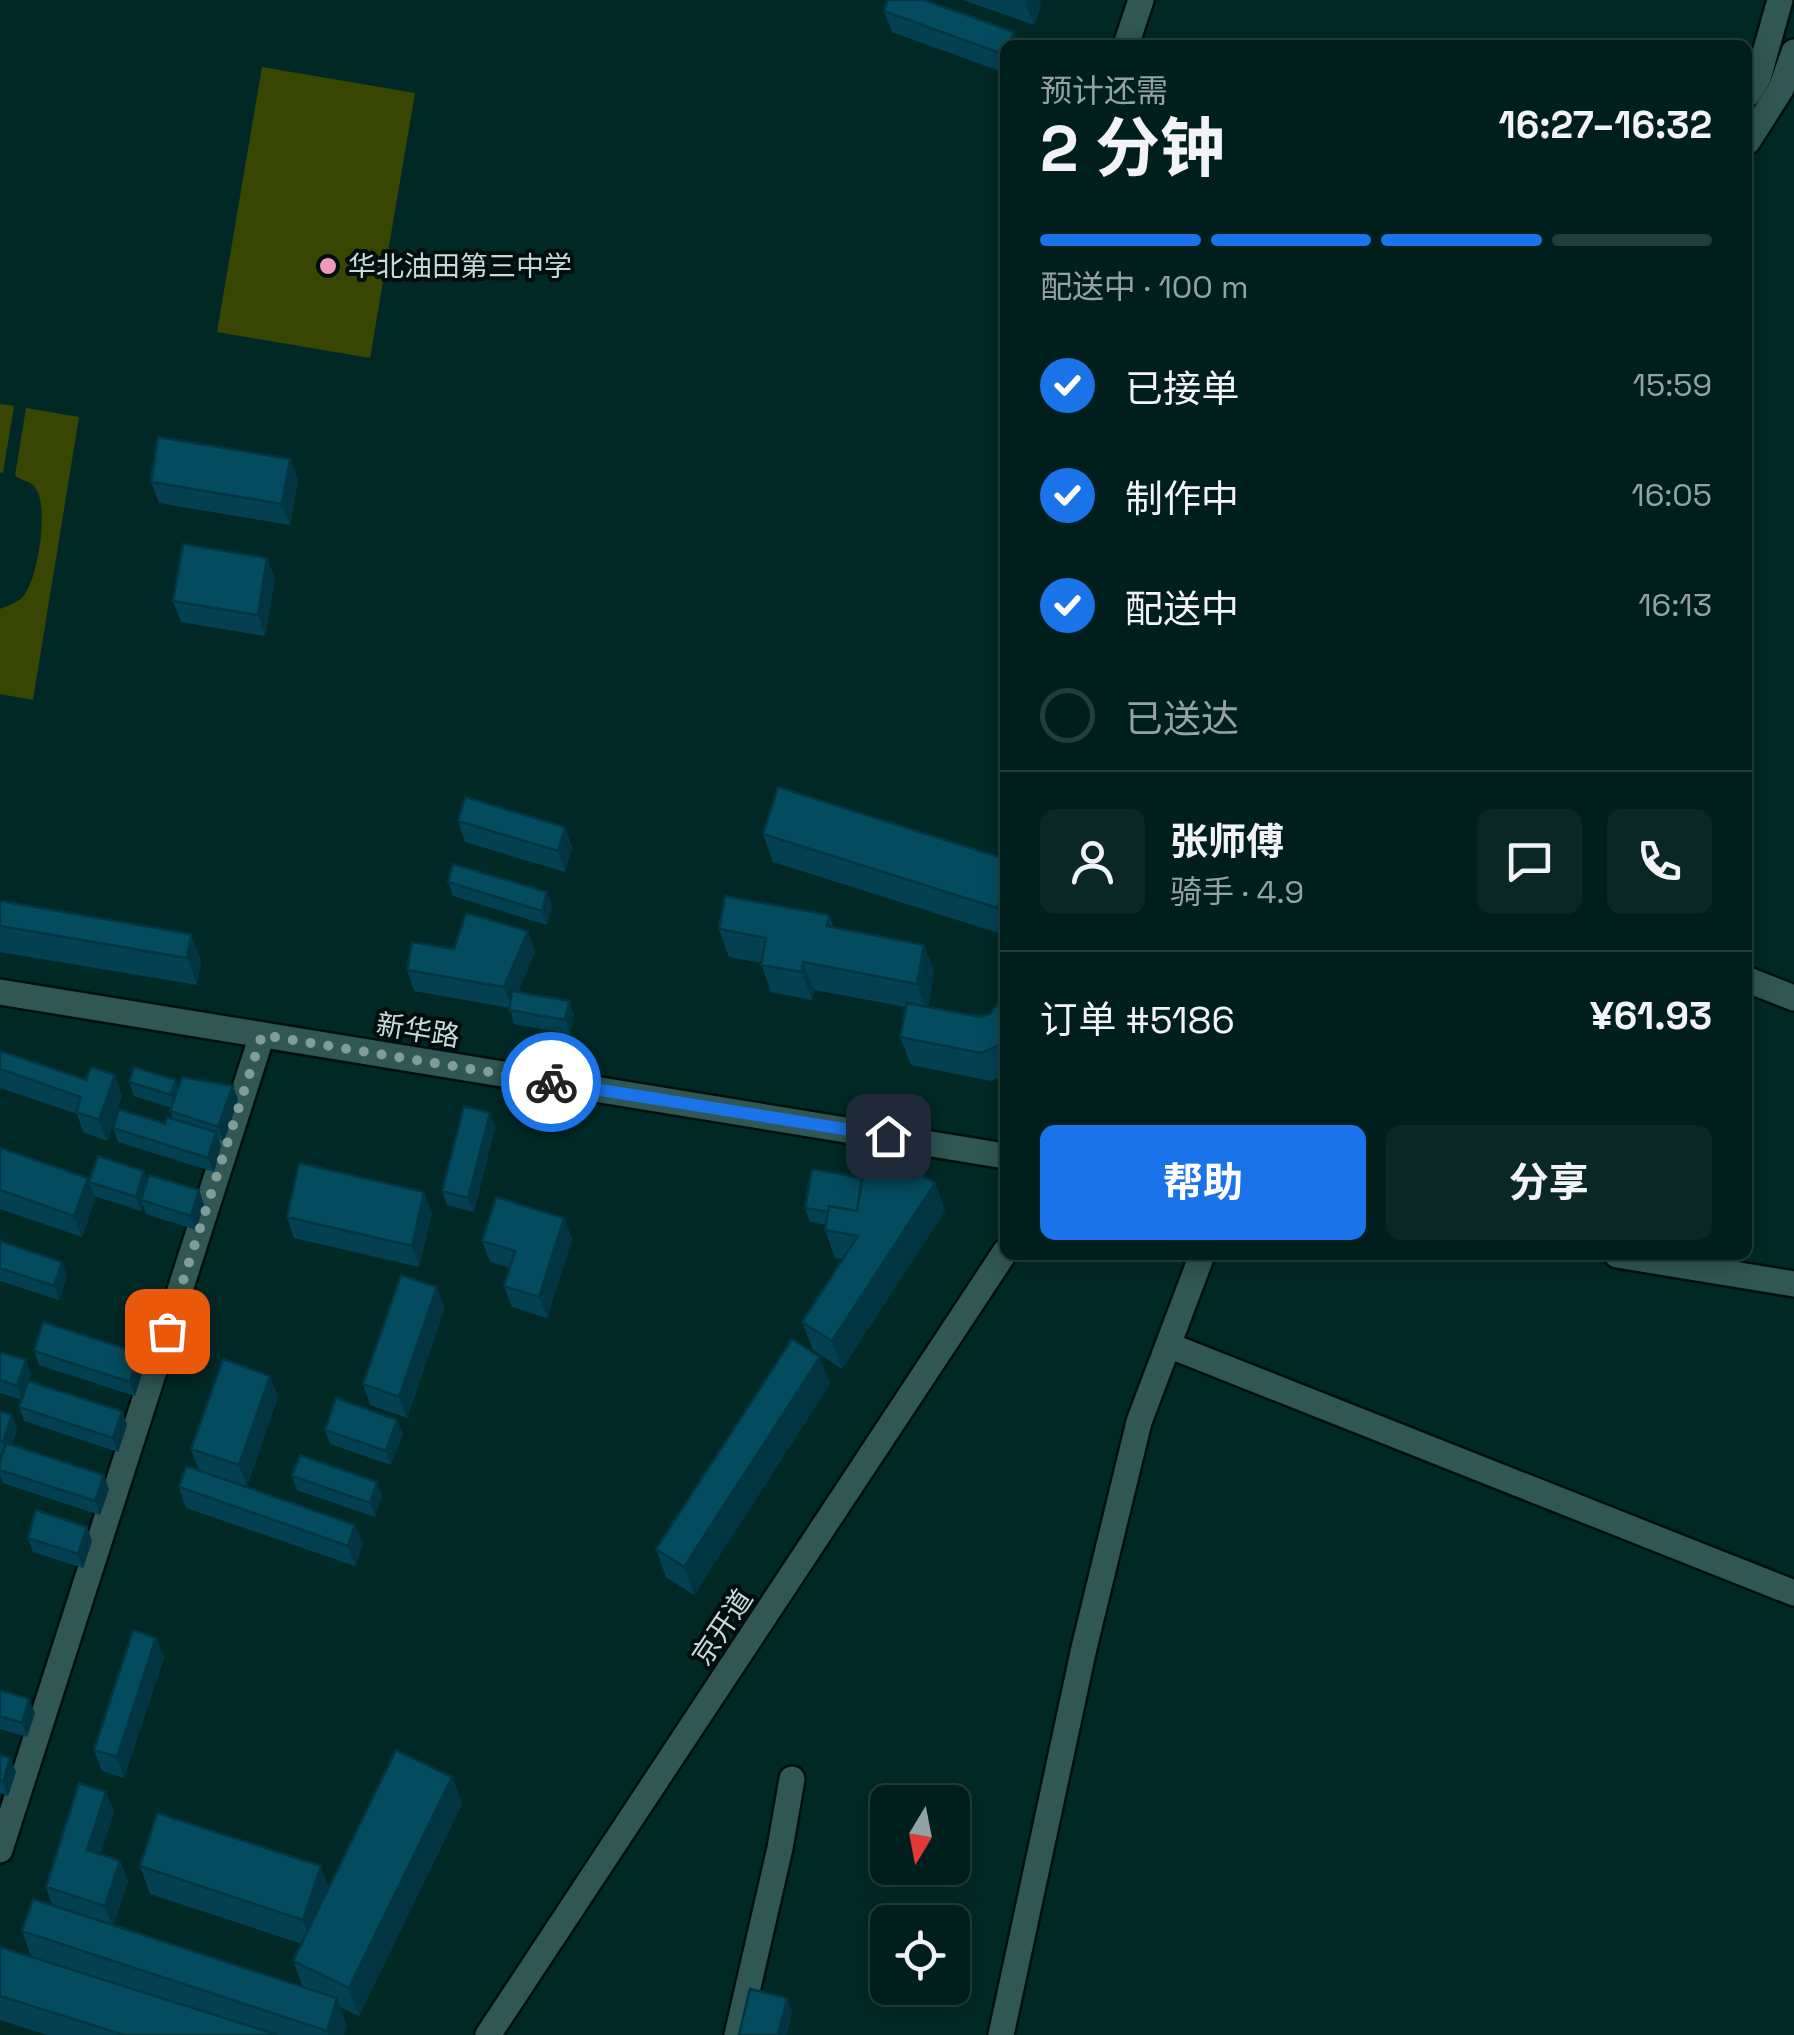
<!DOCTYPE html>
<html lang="zh">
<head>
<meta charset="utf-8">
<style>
	body { margin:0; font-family:"Space Grotesk","Noto Sans SC",sans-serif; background:#0a2725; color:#f1f3f6; height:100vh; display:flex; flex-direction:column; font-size:38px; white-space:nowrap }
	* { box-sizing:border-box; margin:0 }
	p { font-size:32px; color:#95a2a3 }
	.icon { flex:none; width:55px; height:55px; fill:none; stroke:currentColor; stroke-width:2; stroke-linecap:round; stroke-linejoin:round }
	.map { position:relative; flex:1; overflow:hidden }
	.sheet { position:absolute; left:1000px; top:40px; width:752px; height:1220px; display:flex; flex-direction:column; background:#001f1c; border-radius:15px; box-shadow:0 5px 25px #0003,0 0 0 2px #223d3b }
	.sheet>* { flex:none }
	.needle { width:65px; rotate:190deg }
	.fabs { position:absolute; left:870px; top:1785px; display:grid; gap:20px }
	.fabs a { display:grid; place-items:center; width:100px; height:100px; border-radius:15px; background:#001f1c; box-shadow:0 5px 25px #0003,0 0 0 2px #223d3b; font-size:50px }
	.pin { position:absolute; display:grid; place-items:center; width:85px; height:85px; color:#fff; margin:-42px; border-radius:20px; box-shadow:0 5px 15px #0006 }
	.courier { position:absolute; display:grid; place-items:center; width:100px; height:100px; margin:-50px; border:8px solid #1a73e8; border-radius:50%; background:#fff; color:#222; box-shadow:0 2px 12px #0007 }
	.head em { font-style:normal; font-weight:700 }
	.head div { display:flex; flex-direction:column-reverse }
	.head { display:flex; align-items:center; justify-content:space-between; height:170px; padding:0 40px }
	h1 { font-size:65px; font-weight:700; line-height:75px }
	.bar { display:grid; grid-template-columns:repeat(4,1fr); gap:15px 10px; align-content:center; height:120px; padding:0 40px }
	.bar i { height:12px; border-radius:8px; background:#223d3b }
	.bar .current { background:#1a73e8 }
	.bar p { grid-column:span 4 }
	.line { display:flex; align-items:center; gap:25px; padding:0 40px; border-top:2px solid #223d3b }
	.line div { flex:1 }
	.round { display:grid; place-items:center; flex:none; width:105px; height:105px; border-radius:15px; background:#0a2725 }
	ol { padding:0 40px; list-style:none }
	li { display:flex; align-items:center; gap:30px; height:110px }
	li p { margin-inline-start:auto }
	li .icon { padding:10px; border-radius:50%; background:#1a73e8; color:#fff; stroke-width:4 }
	li:last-child { color:#95a2a3 }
	li i { width:55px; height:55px; border:5px solid #223d3b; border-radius:50% }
	.action { display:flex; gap:20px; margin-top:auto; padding:20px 40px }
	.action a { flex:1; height:115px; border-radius:15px; background:#1a73e8; color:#fff; font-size:40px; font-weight:700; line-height:115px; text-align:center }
	.action a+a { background:#0a2725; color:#f1f3f6 }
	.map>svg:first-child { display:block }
	.green { fill:#394601 }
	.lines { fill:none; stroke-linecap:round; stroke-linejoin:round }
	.minor-casing { stroke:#000f0d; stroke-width:30 }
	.secondary-casing { stroke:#000f0d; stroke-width:30 }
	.minor { stroke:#305753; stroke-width:25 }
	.secondary { stroke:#305753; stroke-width:25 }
	.wall { fill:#034152 }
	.shaded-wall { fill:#023542 }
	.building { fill:#034c5f; stroke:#023542; stroke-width:2.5 }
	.done { stroke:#819d9a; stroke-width:10; stroke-dasharray:0 18 }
	.route { stroke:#1a73e8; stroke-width:12 }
	.poi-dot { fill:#ef9ab8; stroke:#020e0d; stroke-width:4 }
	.labels { text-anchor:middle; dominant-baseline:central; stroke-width:8; stroke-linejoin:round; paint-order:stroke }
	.poi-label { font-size:28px; fill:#c6dbd8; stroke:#020e0d; text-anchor:start }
	.street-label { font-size:28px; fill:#c6dbd8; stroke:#020e0d }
</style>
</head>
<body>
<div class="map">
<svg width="1794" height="2035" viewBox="0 0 1794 2035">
	<rect width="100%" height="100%" fill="#002926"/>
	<path class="green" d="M262,67L415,93L370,358L217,332Z
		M0,404L14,406L3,472L0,473Z
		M26,408L79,417L33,700L0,694V609C7,606 16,603 22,598C38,582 49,507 36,489C32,482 22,480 15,476Z"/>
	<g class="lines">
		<g class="minor-casing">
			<path id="minor" d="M1126,45L1141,0
				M1748,980L1794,998
				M1168,1345L1794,1593
				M0,1850L262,1035
				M737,2035L780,1848L792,1779
				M1001,2035L1084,1648L1139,1422L1202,1255"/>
		</g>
		<g class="secondary-casing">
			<path id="secondary" d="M1748,94L1758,78L1780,0
				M1748,141L1781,89L1794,52
				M0,992L1005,1156
				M1617,1255L1794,1284
				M488,2035L1005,1252"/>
		</g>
		<use href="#minor" class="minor"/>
		<use href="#secondary" class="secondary"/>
	</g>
	<path class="wall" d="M963,0H1039L1041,5L1034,25Z
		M884,11L1005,45V73L892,32Z
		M298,480L290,525L159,503L151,482Z
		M275,579L265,636L181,622L173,601Z
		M458,821L565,827L572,848L565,872L465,842Z
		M763,834L1005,859V935L773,862Z
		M448,882L547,892L552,907L547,925L453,896Z
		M0,901L201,961L197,985L0,952Z
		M829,915L834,928L924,945L934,972L928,1007L981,1017L991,1013L1005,993V1075L991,1081L911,1065L900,1037L906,1007L814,990L812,1000L771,992L761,963L729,957L719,929Z
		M454,949L535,952L518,992L569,1001L574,1015L570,1034L514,1024L510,1008L414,991L407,970Z
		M0,1051L122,1096L107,1141L83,1132L77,1114L1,1088L0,1091Z
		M129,1082L179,1088L233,1086L238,1100L224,1141L219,1140L221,1146L214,1172L118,1142L113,1128L165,1124L173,1119L170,1111L172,1108L134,1096Z
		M495,1127L474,1212L447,1205L442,1191Z
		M0,1148L88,1178L95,1199L82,1237L0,1209Z
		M862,1178L935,1183L945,1211L842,1369L813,1350L802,1322L843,1259L835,1258L825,1230L826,1225L810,1222L805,1208Z
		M147,1179L204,1204L196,1230L146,1214L143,1205L141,1211L94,1196L89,1182Z
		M432,1213L419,1267L294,1238L287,1217Z
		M564,1218L572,1239L547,1318L512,1307L504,1286L510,1268L490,1262L482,1241Z
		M0,1241L67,1276L59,1300L0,1281Z
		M445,1308L407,1418L370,1405L363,1384Z
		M34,1351L144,1367L135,1396L39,1365Z
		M0,1352L31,1374L28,1381L122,1411L127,1425L118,1452L24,1421L19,1407L22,1400L0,1393Z
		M830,1384L694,1595L666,1577L656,1549Z
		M278,1397L247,1486L199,1470L191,1449Z
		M0,1411L12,1415L17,1429L12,1445L109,1489L100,1515L3,1483L0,1475V1462L3,1455L0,1454Z
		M397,1420L403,1434L391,1465L330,1444L325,1430Z
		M292,1476L382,1496L375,1517L297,1490Z
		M179,1487L355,1525L363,1545L355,1566L186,1508Z
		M87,1527L92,1541L83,1568L33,1552L28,1538Z
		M156,1638L164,1658L124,1778L102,1771L94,1750Z
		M0,1690L35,1713L27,1737L0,1729Z
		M0,1755L10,1758L16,1772L8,1796L0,1793Z
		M452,1777L462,1804L359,2016L340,2007L347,2026L344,2035H47L0,2020V1947L31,1957L22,1931L52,1905L46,1887L106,1792L114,1813L100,1855L120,1861L128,1882L113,1925L303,1987L293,1961L302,1944L150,1894L140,1866L329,1888Z"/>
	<path class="shaded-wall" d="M1027,0H1039L1041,5L1034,25L1026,4Z
		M1014,32L1019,45H1009Z
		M290,459L298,480L290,525L282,504Z
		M267,558L275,579L265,636L258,615Z
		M565,827L572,848L565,872L558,851Z
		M1005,883V930L997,908Z
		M547,892L552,907L547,925L542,911Z
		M528,931L535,952L512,1008L504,987Z
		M191,934L201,961L197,985L187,958Z
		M924,945L934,972L927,1011L917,984Z
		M803,962L814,990L812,1000L802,972Z
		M569,1001L574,1015L570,1034L565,1020Z
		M115,1075L122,1096L107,1141L99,1120Z
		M176,1080L181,1094L176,1109L171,1095Z
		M233,1086L238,1100L224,1141L218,1127Z
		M490,1113L495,1127L474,1212L468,1198Z
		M216,1132L221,1146L214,1172L208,1158Z
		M144,1171L149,1185L141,1200L143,1205L141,1211L136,1197Z
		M88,1178L95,1199L82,1237L74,1216Z
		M935,1183L945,1211L842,1369L832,1341Z
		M199,1190L204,1204L196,1230L191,1216Z
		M424,1192L432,1213L419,1267L412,1246Z
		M564,1218L572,1239L547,1318L539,1297Z
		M62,1262L67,1276L59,1300L54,1286Z
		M437,1287L445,1308L407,1418L399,1397Z
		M139,1353L144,1367L135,1396L130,1382Z
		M820,1357L830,1384L694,1595L684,1567Z
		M26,1360L31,1374L22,1400L17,1386Z
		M270,1376L278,1397L247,1486L239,1465Z
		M122,1411L127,1425L118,1452L113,1438Z
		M12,1415L17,1429L8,1456L3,1442Z
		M397,1420L403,1434L391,1465L386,1451Z
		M104,1475L109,1489L100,1515L95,1501Z
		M377,1482L382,1496L375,1517L370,1503Z
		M355,1525L363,1545L355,1566L348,1546Z
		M87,1527L92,1541L83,1568L78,1554Z
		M156,1638L164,1658L124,1778L117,1757Z
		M29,1699L35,1713L27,1737L22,1723Z
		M10,1758L16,1772L8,1796L3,1782Z
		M452,1777L462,1804L359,2016L349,1988Z
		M106,1792L114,1813L95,1871L87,1850Z
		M120,1861L128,1882L113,1927L105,1906Z
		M321,1866L331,1894L313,1948L303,1920Z
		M337,1998L347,2026L344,2035H328L327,2031Z
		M787,1998L792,2012L787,2035H778Z"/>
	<path class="building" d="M888,0H924L1014,32L1009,45H1005V55L884,11Z
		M158,437L290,459L282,504L151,482Z
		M183,544L267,558L258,615L173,601Z
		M778,787L1005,859V883L997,908L763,834Z
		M465,797L565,827L558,851L458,821Z
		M453,864L547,892L542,911L448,882Z
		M725,896L829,915L827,926L924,945L917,984L803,962L802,972L761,965L766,938L719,929Z
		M0,901L191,934L187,958L0,926Z
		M466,913L528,931L504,987L407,970L412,942L454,949Z
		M512,991L569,1001L565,1020L509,1010Z
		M1005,993V1043L981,1053L900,1037L907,1003L981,1017L991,1013Z
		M0,1051L86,1080L91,1067L115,1075L99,1120L76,1112L81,1097L0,1069Z
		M134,1067L176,1080L171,1095L129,1082Z
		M182,1077L233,1086L218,1127L170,1111Z
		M464,1106L490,1113L468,1198L442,1191Z
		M119,1109L165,1124L167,1117L216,1132L208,1158L113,1128Z
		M0,1148L88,1178L74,1216L0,1190Z
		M98,1156L144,1171L136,1197L89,1182Z
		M866,1157L905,1164L935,1183L832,1341L802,1322L858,1236L825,1230L829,1206L857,1211Z
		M299,1163L424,1192L412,1246L287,1217Z
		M812,1169L862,1178L857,1211L829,1206L828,1212L805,1208Z
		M149,1175L199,1190L191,1216L141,1200Z
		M496,1197L564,1218L539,1297L504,1286L515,1251L482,1241Z
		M0,1241L62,1262L54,1286L0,1268Z
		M401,1275L437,1287L399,1397L363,1384Z
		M43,1322L139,1353L130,1382L34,1351Z
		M792,1339L820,1357L684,1567L656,1549Z
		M0,1352L26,1360L17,1386L0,1380Z
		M223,1359L270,1376L239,1465L191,1449Z
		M28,1381L122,1411L113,1438L19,1407Z
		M336,1398L397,1420L386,1451L325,1430Z
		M0,1411L12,1415L3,1442L0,1441Z
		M6,1443L104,1475L95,1501L0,1470V1462Z
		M300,1455L377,1482L370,1503L292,1476Z
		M186,1466L355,1525L348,1546L179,1487Z
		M36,1510L87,1527L78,1554L28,1538Z
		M133,1630L156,1638L117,1757L94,1750Z
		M0,1690L29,1699L22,1723L0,1716Z
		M396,1750L452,1777L349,1988L293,1961Z
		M0,1755L10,1758L3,1782L0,1781Z
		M79,1783L106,1792L87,1850L120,1861L105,1906L46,1887Z
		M157,1813L321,1866L303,1920L140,1866Z
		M33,1899L337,1998L327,2031L22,1931Z
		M0,1947L278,2035H124L0,1996Z
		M750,1989L787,1998L778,2035H739Z"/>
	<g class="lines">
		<path class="done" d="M167,1331L262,1035L551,1082"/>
		<path class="route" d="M551,1082L888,1136"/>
	</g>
	<circle class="poi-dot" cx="328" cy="266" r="10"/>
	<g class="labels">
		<g class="poi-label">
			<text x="348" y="266">华北油田第三中学</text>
		</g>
		<g class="street-label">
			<text transform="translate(418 1030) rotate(9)">新华路</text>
			<text transform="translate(722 1627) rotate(-56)">京开道</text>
		</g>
	</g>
</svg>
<div class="fabs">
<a><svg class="needle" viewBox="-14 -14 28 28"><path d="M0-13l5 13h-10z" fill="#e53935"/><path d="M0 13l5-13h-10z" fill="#95a2a3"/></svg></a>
<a><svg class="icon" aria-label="locate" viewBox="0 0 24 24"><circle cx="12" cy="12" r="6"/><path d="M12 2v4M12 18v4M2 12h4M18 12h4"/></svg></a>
</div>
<div class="pin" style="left:167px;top:1331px;background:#ea580c"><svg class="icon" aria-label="bag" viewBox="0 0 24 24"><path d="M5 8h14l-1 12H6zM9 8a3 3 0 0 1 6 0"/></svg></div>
<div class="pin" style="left:888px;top:1136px;background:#1f2937"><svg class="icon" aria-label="home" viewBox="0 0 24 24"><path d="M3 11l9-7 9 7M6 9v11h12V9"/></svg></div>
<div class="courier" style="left:551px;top:1082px"><svg class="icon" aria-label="bike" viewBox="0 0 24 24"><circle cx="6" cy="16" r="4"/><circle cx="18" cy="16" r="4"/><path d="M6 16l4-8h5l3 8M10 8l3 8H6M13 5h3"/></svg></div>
<section class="sheet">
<div class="head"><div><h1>2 分钟</h1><p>预计还需</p></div><em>16:27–16:32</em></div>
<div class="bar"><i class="current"></i><i class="current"></i><i class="current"></i><i></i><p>配送中 · 100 m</p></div>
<ol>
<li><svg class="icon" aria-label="check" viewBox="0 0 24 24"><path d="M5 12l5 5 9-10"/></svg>已接单<p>15:59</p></li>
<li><svg class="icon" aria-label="check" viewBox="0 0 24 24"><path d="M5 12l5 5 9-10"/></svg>制作中<p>16:05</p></li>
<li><svg class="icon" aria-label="check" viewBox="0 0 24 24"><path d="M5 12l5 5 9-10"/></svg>配送中<p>16:13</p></li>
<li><i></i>已送达</li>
</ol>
<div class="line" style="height:180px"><a class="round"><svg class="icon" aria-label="person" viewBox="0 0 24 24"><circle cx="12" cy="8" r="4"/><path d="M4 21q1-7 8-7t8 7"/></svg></a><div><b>张师傅</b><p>骑手 · 4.9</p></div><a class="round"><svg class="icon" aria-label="chat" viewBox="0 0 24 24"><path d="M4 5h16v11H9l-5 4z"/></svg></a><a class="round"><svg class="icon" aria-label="phone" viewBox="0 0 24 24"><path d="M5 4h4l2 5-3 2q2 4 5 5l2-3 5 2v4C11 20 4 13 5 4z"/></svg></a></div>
<div class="line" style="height:130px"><div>订单 #5186</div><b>¥61.93</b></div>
<div class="action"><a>帮助</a><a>分享</a></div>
</section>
</div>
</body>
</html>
